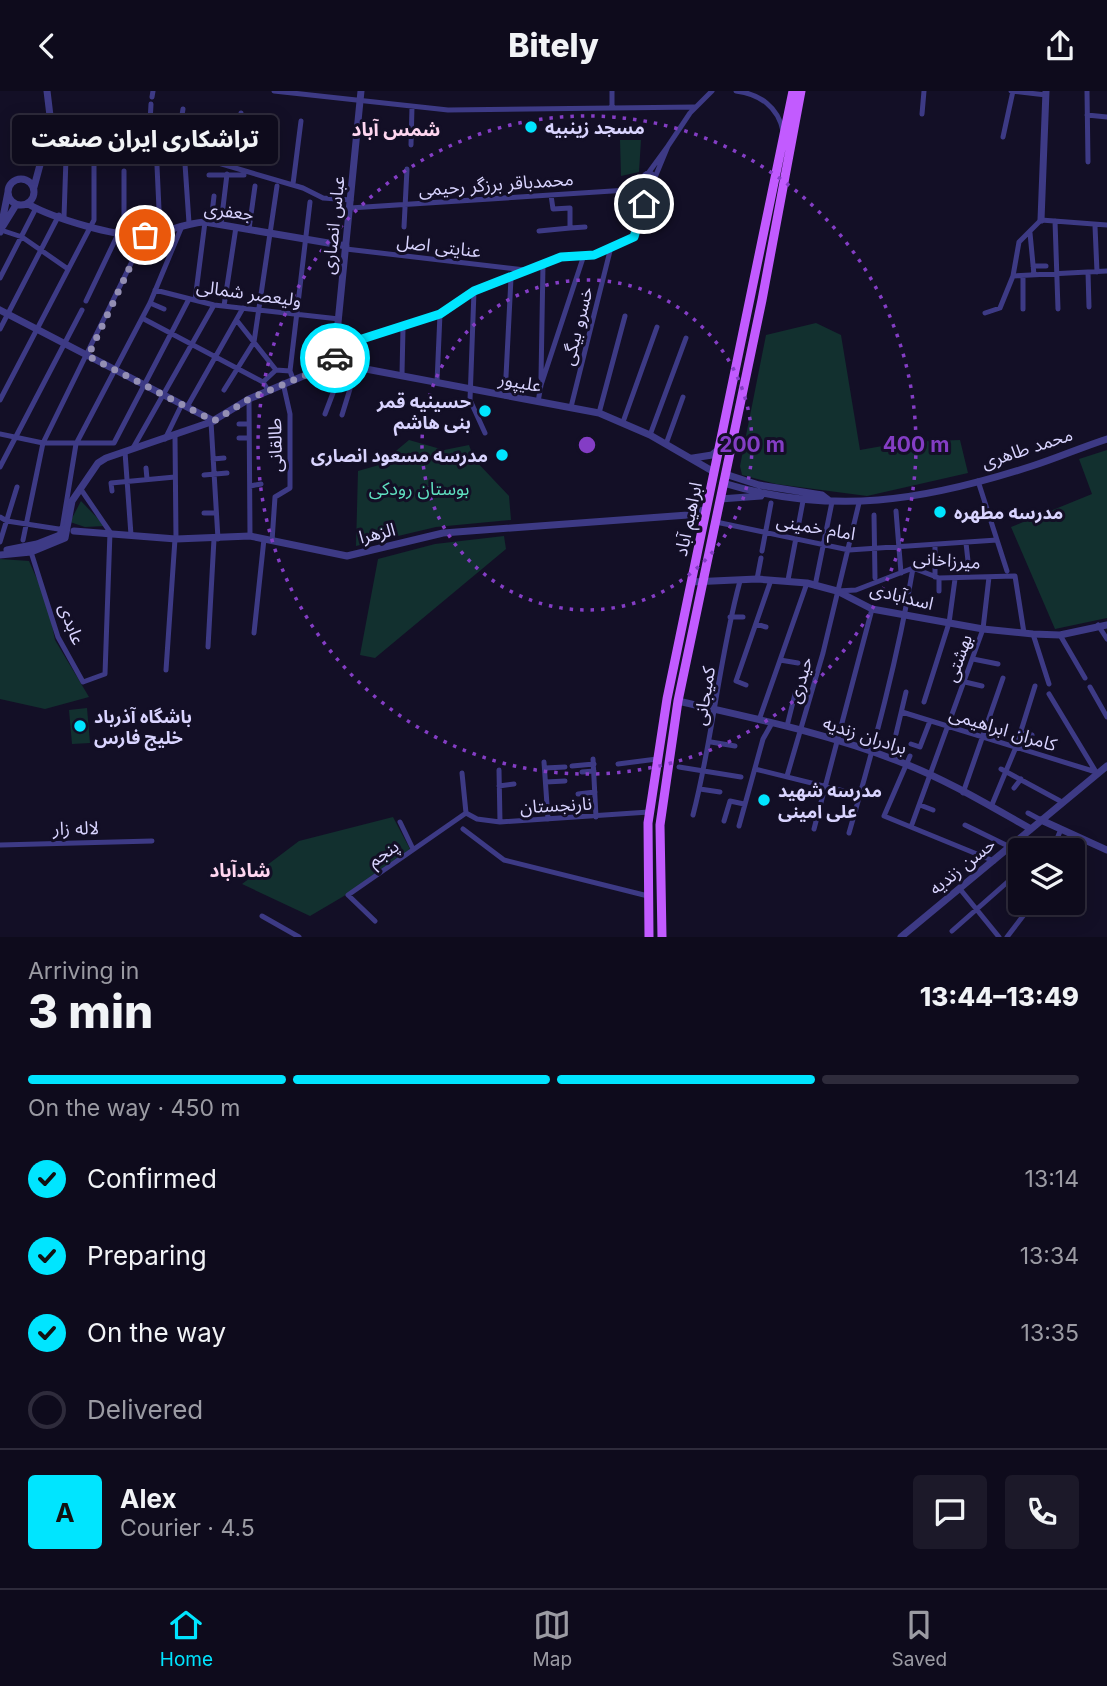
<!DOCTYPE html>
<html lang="en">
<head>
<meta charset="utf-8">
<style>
	body { margin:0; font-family:Inter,"Noto Sans Arabic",sans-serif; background:#1c1929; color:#f1f3f6; height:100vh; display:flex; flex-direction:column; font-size:26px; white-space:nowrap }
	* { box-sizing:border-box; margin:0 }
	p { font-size:23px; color:#9b9ba3 }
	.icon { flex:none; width:38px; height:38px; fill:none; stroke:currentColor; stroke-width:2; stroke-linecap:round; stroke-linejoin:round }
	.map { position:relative; height:846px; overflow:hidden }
	.sheet { display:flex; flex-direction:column; background:#0e0b1c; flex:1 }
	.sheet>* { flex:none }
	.controls { position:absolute; left:1008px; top:747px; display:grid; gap:14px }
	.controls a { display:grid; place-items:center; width:77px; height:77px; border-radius:7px; background:#0e0b1c; box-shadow:0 4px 18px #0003,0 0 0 2px #2e2b3b; font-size:35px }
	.pin { position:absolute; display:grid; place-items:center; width:60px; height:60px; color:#fff; margin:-30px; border:4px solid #fff; border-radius:50%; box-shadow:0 2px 7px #0007 }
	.courier { position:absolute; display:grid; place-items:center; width:70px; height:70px; margin:-35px; border:5px solid #00e5ff; border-radius:50%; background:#fff; color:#222; box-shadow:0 2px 9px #0007 }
	.bubble { position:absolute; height:49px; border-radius:7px; background:#0e0b1c; box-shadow:0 4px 18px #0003,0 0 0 2px #2e2b3b; font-size:23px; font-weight:800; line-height:49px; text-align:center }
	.head em { font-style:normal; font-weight:800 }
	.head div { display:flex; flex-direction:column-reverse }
	.head { display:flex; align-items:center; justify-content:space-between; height:119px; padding:0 28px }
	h1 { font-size:46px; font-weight:800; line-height:52px }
	.bar { display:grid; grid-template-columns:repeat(4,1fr); gap:10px 7px; align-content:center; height:84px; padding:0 28px }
	.bar i { height:9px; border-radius:5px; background:#2e2b3b }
	.bar .on { background:#00e5ff }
	.bar p { grid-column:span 4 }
	.line { display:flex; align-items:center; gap:18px; padding:0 28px; border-top:2px solid #2e2b3b }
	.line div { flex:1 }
	.round { display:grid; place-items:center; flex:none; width:74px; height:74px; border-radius:7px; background:#1c1929 }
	ol { padding:0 28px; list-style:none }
	li { display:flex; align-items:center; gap:21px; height:77px }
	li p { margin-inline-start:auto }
	li .icon { padding:7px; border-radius:50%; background:#00e5ff; color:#111; stroke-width:4 }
	li:last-child { color:#9b9ba3 }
	li i { width:38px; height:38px; border:4px solid #2e2b3b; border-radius:50% }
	header { display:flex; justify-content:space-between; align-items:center; height:91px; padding:0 28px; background:#0e0b1c; font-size:32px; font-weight:800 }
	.tabs { display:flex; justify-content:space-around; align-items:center; height:98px; border-top:2px solid #2e2b3b; background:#0e0b1c; font-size:19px; color:#9b9ba3 }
	.tabs a { display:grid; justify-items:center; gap:4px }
	.tabs .on { color:#00e5ff }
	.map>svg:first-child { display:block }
	.green { fill:#12302f }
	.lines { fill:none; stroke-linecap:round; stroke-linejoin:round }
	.minor { stroke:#3d3a85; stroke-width:5 }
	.tertiary { stroke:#3d3a85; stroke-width:7 }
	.primary { stroke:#c25bff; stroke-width:9 }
	.done { stroke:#948fb3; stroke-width:7; stroke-dasharray:0 12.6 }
	.route { stroke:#00e5ff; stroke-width:9 }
	.ring { fill:none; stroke:#843dc5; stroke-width:3.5; stroke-dasharray:3.5 7 }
	.poi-dot { fill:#00e5ff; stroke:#130f26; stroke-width:2.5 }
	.labels { text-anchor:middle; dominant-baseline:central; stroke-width:6; stroke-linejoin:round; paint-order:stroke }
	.poi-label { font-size:18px; font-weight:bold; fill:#d9d4ff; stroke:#130f26; text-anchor:start }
	.street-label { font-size:18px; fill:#d9d4ff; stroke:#130f26 }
	.park-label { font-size:18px; fill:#5fe0c0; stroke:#130f26 }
	.neighbourhood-label { font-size:19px; font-weight:bold; fill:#ffd6f0; stroke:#130f26 }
	.centre { fill:#843dc5; stroke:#130f26; stroke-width:3.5 }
	.ring-label { font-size:21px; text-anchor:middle; font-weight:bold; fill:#843dc5; stroke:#130f26; stroke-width:6; stroke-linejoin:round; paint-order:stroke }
</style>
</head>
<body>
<header><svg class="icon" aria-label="back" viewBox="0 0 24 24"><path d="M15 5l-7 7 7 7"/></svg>Bitely<svg class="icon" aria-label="share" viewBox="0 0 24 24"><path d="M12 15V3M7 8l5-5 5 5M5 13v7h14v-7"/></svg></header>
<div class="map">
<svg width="1107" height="846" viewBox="0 0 1107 846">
	<rect width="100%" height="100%" fill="#130f26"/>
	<path class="green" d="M620,49H641L639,81L621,85Z
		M816,232L841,244L860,359L905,351L960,349L968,382L867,405L776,393L742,384L740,375L766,244Z
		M409,349L444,359L469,354L474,368L509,405L511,429L436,436L356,455L358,380L379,374Z
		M1107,359V527L1055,538L1011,436L1092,403L1079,368Z
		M81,410L105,435L85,436L70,431Z
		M504,445L506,458L375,567L360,564L378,468L435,453Z
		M0,468L29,470L48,513L55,549L89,606L45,618L0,608Z
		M87,617L90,652L72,653L69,619Z
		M393,726L410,758L344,805L310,825L242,793L299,750Z"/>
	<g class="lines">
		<path class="minor" d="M274,0L448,19L695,16
			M736,0C760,3 778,16 783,40
			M1011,0L1046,4
			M1087,0L1088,71
			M152,6L153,0
			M612,17V0
			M922,23L924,0
			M1087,24L1107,26
			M1003,46L1013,0
			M411,54L412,16
			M668,55L690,22L712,0
			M44,57L76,59L114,69L198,66L303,97L323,107L351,109
			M175,66L183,18
			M148,68L151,13
			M185,73L189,132
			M157,75L160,140
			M232,76L241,22
			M124,80V142
			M649,81L668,55L656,84
			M643 88a6 6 0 1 1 12 0a6 6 0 1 1-12 0Z
			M209,84H244
			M293,93L301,30
			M643,95L644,112L652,93
			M350,117L643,98
			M64,126L66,67
			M1055,130L1058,218
			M211,132L214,105
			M221,133L227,83
			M1095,135L1097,181
			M404,136L407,78
			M570,137L585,136
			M249,138L255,95
			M1,139L22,146L68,178
			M539,140L570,137V117L553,118L551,104
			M1030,142L1034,184
			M346,158L525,179
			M1033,175H1046
			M1088,181L1089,216
			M1013,185L1107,180
			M1023,185V218
			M0,187L36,117
			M155,199L214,214L339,228
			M474,200L470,309L485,342
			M195,209L205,131
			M86,210L119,141
			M150,212L164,218
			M224,215L236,136
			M985,222L1000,217L1013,185L1019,151L1041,129L1107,134
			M142,227L263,291L268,299
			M238,231L276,279
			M0,238L59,124
			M337,256L440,223L474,200L561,166L594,164L634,146L644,112
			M402,283L403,237
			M541,287L543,173
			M293,288L290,280L310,111
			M263,291L276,279L290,280
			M437,291L440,223
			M224,299L254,251L277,95
			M505,305L511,187
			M249,308L250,445
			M0,309L94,129V64
			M538,311L541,294L584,164
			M187,316L243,217
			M571,316L610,160
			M599,322L625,225
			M325,323L344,273
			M342,324L357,275
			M211,331L218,448
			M623,331L657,236
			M239,333H249
			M0,343L43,352H114L189,208
			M650,344L686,247
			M175,346L176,448
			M239,347H249
			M165,348L182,313
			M666,353L683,306
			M133,357L214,214
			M125,361L131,444
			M213,368L224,367
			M0,376L82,219
			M146,377L147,388
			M204,384L227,382
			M978,390L1007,480
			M250,395L261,393
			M112,400L111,392L175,386
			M896,420L901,482
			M204,422H216
			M874,424L875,487
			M0,426L7,430L65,439
			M716,431L849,459L997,449
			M62,438L76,353L150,212L182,135
			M23,449L43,352L145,144
			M272,450L275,406L290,397V323L283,292
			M0,451L17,396
			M966,452L969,479
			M935,454V486
			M762,460L771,412
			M31,461L58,546L83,591L105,583L110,441L80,397
			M757,488L761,467
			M788,489L803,410
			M815,495L832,411
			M837,500L856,499L913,477L939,487L1015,485L1024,542
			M939,500V487
			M730,526H743
			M756,533L766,536
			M1098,534L1107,548
			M254,542L264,448
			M1033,543L1049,593
			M1060,544L1085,587
			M208,556L214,448
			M973,568L998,573
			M780,569L798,572
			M166,579L175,448
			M965,591L982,595
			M746,594L736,590L771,489
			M1090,596L1107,626
			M1049,603L1096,681
			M924,611L949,532L955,488
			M902,621L1096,681
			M759,629L807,492
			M787,635L796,599
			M1021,641L1032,644
			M896,643L906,601
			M711,651L735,655
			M911,653L920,656L930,630
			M910,665L884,725L994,770
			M593,668L596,726
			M544,671L548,728
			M618,673L657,668
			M572,675L594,673
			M679,676L741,686
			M545,677L565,676
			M755,678L860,704
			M1001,678L1062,711
			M499,679L500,731
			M582,681L594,680
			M462,682L466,722
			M787,685L823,562L859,412
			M546,691L565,690
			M499,695L514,693
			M1014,697L1021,688
			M700,698L720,701
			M963,702L1003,587
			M578,703L595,701
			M920,714L933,719
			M991,716L1016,656L1035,595
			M466,722L477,728L500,731L649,721
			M1028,722L1041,729
			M693,724C713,647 719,567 740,490
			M724,730L730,710L744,713
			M400,731L413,758
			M965,734L1010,756L1020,767
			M739,735L763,648L772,632
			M911,736L983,538L989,486
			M463,738L504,769L648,805
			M814,738L872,518
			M849,742C874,655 898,567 913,477
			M0,754L152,750
			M1052,760L1061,738
			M960,798L999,846
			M262,825L299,846
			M375,830L348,804L466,722
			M952,840L1020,780
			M1007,846L1033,812"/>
		<path class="tertiary" d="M8 101a13 13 0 1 1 26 0a13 13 0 1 1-26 0Z
			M34,96L51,33L47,0
			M28,113C53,127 117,147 146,144C166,142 184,132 205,131L346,155
			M1041,129L1046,0
			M3,135L16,114
			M0,141L8,101
			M0,219L214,330
			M334,272L361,0
			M693,367L712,364L719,358
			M725,383L759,394L822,404L831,411
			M723,392C833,425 924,410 1032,375C1057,367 1082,356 1107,348
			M720,408L761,405
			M74,440L176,448L250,445L347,465L443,442L688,424L706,418
			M7,459L37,453L60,444L62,438
			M0,464L31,461L65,447L72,410L98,372L106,367L211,331L249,308L334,272L599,322L650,344L714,381
			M691,491L757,488L807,492L837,500L872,518L983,538L1033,543L1060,544L1107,534
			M678,610C753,627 831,643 903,672C947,689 990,715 1031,738
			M1041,729L1107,759
			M901,846L1107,675"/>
		<path class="primary" d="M649,846L648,732L667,608L793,0
			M662,846L660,734L678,610L762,209L801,0"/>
	</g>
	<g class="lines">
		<path class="done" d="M145,144L88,265L214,330L249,308L334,272L335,267"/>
		<path class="route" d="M335,267L337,256L440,223L474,200L561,166L594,164L634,146L644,113"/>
	</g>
	<g class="ring">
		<circle cx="587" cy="354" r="165"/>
		<circle cx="587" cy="354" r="329"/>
	</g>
	<g class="poi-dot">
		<circle cx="531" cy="36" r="7"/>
		<circle cx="485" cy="320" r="7"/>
		<circle cx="502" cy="364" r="7"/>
		<circle cx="940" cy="421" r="7"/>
		<circle cx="80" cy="635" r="7"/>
		<circle cx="764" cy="709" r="7"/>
	</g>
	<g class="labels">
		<g class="poi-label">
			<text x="545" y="36">مسجد زینبیه</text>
			<text x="471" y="310" text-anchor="end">حسینیه قمر<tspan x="471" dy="21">بنی هاشم</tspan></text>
			<text x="488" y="364" text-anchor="end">مدرسه مسعود انصاری</text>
			<text x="954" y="421">مدرسه مطهره</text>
			<text x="94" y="625">باشگاه آذرباد<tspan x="94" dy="21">خلیج فارس</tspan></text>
			<text x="778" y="699">مدرسه شهید<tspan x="778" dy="21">علی امینی</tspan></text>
		</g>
		<g class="street-label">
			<text transform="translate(496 93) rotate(-4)">محمدباقر برزگر رحیمی</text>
			<text transform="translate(229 120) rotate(7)">جعفری</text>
			<text transform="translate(333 134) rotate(-84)">عباس انصاری</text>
			<text transform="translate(439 155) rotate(7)">عنایتی اصل</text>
			<text transform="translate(249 202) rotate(8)">ولیعصر شمالی</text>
			<text transform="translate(577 235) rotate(-76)">خسرو بیگی</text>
			<text transform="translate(520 291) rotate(10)">علیپور</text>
			<text transform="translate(275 354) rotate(-91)">طالقانی</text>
			<text transform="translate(1027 357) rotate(-18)">محمد طاهری</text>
			<text transform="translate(688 428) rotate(-78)">ابراهیم آباد</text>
			<text transform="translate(816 436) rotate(10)">امام خمینی</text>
			<text transform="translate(377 442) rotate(-14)">الزهرا</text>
			<text transform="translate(947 469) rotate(4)">میرزاخانی</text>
			<text transform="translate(902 505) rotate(14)">اسدآبادی</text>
			<text transform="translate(72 533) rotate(70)">عابدی</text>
			<text transform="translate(958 567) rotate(-70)">بهشتی</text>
			<text transform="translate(800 589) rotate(-74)">حیدری</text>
			<text transform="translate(704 605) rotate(-81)">کمیجانی</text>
			<text transform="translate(1003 638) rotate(17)">کامران ابراهیمی</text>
			<text transform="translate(865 644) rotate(18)">برادران زندیه</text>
			<text transform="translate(556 714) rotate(-3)">نارنجستان</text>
			<text transform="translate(76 737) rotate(-1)">لاله زار</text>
			<text transform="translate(383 762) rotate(-35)">پنجم</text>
			<text transform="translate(962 775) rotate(-39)">حسن زندیه</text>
		</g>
		<g class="park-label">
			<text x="419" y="397">بوستان رودکی</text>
		</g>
		<g class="neighbourhood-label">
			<text x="396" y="38">شمس آباد</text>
			<text x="240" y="779">شادآباد</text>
		</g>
	</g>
	<circle cx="587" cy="354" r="10" class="centre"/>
	<g class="ring-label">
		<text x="752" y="361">200 m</text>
		<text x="916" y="361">400 m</text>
	</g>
</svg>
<div class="controls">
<a><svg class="icon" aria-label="layers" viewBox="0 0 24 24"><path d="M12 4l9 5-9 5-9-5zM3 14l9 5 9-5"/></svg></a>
</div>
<div class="pin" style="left:145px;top:144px;background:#ea580c"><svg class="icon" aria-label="bag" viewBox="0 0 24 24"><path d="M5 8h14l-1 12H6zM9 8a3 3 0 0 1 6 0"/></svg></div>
<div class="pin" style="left:644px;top:113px;background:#1f2937"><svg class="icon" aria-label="home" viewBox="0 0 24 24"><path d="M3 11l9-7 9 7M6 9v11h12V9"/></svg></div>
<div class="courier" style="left:335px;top:267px"><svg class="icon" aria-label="car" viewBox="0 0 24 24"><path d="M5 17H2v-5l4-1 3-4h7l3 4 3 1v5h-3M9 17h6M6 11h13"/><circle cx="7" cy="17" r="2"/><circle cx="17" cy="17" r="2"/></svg></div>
<div class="bubble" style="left:12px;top:24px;width:266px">تراشکاری ایران صنعت</div>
</div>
<section class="sheet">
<div class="head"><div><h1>3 min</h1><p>Arriving in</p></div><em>13:44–13:49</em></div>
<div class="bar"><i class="on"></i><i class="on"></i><i class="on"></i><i></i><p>On the way · 450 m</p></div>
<ol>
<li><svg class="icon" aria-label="check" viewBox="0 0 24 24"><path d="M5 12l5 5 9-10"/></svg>Confirmed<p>13:14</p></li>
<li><svg class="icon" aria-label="check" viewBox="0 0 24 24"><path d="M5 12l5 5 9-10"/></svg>Preparing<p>13:34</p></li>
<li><svg class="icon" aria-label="check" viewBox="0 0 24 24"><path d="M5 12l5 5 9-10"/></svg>On the way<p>13:35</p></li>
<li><i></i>Delivered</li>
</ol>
<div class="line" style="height:126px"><b class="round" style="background:#00e5ff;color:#111">A</b><div><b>Alex</b><p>Courier · 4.5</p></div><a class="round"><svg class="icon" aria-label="chat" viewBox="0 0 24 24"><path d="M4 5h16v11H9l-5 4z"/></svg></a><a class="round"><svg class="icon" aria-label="phone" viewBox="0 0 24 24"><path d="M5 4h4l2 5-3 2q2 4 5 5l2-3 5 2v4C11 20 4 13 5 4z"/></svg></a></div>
</section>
<nav class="tabs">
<a class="on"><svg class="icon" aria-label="home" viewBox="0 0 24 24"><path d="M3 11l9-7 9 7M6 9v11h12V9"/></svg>Home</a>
<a><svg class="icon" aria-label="map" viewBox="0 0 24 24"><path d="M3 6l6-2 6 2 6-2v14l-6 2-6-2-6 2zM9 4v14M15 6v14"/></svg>Map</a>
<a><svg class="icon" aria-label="saved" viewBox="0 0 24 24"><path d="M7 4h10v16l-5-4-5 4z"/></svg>Saved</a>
</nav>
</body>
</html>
